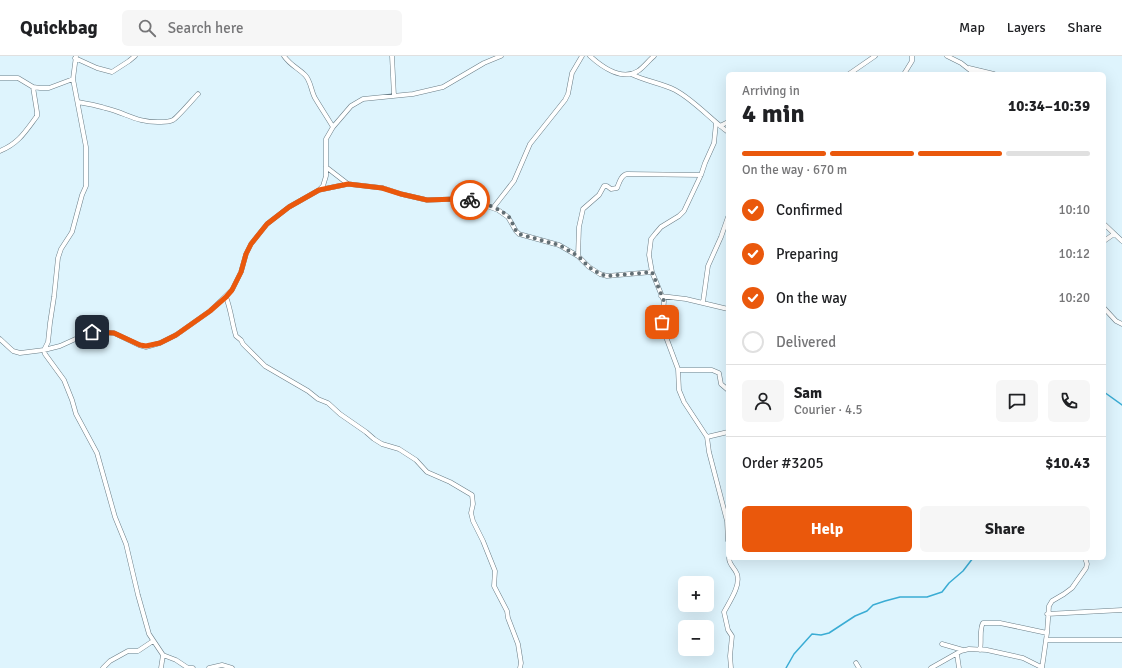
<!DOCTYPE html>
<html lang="en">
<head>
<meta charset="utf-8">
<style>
	body { margin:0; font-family:Signika,sans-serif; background:#f6f6f6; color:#202124; height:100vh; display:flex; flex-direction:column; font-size:15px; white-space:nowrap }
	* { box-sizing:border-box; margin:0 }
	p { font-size:13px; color:#757577 }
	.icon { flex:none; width:22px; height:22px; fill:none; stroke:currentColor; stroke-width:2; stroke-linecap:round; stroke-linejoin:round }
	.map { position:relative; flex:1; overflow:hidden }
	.panel { position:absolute; left:726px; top:16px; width:380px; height:488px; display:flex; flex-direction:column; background:#fff; border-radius:6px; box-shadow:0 4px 16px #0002 }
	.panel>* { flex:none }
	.tools { position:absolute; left:678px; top:520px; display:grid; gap:8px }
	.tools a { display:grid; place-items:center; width:36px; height:36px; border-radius:6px; background:#fff; box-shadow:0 4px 16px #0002; font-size:20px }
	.pin { position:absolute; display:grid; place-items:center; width:34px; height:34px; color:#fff; margin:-17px; border-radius:8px; box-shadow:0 2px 6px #0006 }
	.courier { position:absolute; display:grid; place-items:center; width:40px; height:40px; margin:-20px; border:3px solid #ea580c; border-radius:50%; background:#fff; color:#222; box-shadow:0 1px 5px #0007 }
	.head em { font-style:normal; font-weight:700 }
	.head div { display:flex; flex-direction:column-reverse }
	.head { display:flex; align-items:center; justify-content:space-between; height:68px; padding:0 16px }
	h1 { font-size:26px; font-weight:700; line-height:30px }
	.bar { display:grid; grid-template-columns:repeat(4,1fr); gap:6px 4px; align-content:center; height:48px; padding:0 16px }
	.bar i { height:5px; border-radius:3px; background:#e0e0e0 }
	.bar .active { background:#ea580c }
	.bar p { grid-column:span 4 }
	.line { display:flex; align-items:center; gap:10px; padding:0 16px; border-top:1px solid #e0e0e0 }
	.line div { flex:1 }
	.round { display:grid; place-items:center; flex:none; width:42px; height:42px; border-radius:6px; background:#f6f6f6 }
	ol { padding:0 16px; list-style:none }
	li { display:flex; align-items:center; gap:12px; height:44px }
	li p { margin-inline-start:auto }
	li .icon { padding:4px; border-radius:50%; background:#ea580c; color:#fff; stroke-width:4 }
	li:last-child { color:#757577 }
	li i { width:22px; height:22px; border:2px solid #e0e0e0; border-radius:50% }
	.primary-button { display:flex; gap:8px; margin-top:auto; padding:8px 16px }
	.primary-button a { flex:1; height:46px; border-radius:6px; background:#ea580c; color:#fff; font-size:16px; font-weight:700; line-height:46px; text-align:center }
	.primary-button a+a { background:#f6f6f6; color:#202124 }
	header { display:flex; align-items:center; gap:24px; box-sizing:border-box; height:56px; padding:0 20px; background:#fff; border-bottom:1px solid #e0e0e0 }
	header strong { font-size:19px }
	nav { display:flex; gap:22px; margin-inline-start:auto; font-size:14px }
	.search { width:280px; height:36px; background:#f6f6f6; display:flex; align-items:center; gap:10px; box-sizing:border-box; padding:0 14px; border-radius:6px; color:#757577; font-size:15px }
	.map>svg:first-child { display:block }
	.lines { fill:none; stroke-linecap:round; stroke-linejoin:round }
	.stream { stroke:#3aacd4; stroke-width:1.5 }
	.minor-casing { stroke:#6a7d86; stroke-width:5 }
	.minor { stroke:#fff; stroke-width:4 }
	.done { stroke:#626f75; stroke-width:4; stroke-dasharray:0 7.2 }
	.route { stroke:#ea580c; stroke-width:5 }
</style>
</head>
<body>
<header>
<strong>Quickbag</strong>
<div class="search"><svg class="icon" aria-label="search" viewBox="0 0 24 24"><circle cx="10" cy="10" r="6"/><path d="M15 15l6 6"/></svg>Search here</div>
<nav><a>Map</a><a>Layers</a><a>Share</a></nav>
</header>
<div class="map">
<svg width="1122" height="612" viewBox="0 0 1122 612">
	<rect width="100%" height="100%" fill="#def4fd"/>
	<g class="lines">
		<path class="stream" d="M1104,336L1122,349
			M786,612L794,598L812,578L821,579L829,577L855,560L867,555L873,549L885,545L900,541H927L942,536L949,527L963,515L973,502"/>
		<g class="minor-casing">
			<path id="minor" d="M76,0L73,23L86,91V130L82,139L72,176L61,193L58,202L54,241L50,267L48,286L44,294L45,298L64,324L72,344L76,358L97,397L115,461L126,488L138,539L149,578L163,599L161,612
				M284,0C290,9 298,12 305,19C311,25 311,35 315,42C321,52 327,61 333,71
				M392,0L394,40
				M590,0C602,11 622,25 638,15C644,11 648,5 654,0
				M947,0L961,7L975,18
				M75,2L97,12L112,16L129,5L135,0
				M969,12L994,18
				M631,18C645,25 661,27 675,34C694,44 710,63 728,76
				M849,18L875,0
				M904,18L912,5V0
				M0,22H18L33,31L40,32H49L73,23
				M78,46C87,48 96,49 105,52C127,57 136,67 161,66C165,66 169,66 173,64C177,62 194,42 198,38
				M716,67L714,87L705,107L701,119L684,155L679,160L661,171L655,178L651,183L649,199L652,216L664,245L662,266L663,273L678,313L679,334L684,346L707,381L709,396L727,465L728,485
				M720,70L728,66
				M0,95C19,87 25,76 37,60V56L33,31
				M326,111L348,128
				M319,134L348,128L383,132L401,138L427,144L457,143L473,145L498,154L508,161L516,175L519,178L559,189L578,200L589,211L600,218L607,220L652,216
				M493,152L514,125L530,88L565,44L568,38L572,17L582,0
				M1104,168L1122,185
				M1104,185L1114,178
				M578,200L579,171L583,153L599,139L604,130H607L611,133L617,132C619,127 621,119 627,118L701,119
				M661,240L686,243L728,253
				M226,241C231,254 232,267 236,280L241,284L243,288L265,310L308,335L318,343L328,347L340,358L366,376L374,383L382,388L399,393L416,404L427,416L450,426L472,439L473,448L471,457L473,465L483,485L495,515L494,530L507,555L508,562L518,588L521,607L520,612
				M703,246L708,210L721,181L728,161
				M1104,252L1116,265L1122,268
				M0,283L13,295L20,297L44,294L60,290L91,276L114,277L139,289L146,291L160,287L176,279L210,255L232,234L241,216L246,198L251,188L267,168L289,151L319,134L323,130L326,120V83L333,71L351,50L363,43L413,38L443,31L484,7L501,0
				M678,314H712L719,317L721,328L728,334
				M707,381L728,376
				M729,502C729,509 735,512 737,518C741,530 729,546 724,556L728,574L732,580L730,600L731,612
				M1047,558L1122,554
				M1046,584H1122
				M942,588L963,594
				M980,594C982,586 979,573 983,567H1000L1047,577
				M957,598L959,612
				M163,599L176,604L188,612H193
				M856,607L859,612
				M103,612L110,605L128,595H138L153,585
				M209,612L222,609L232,612
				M931,612L961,595L969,593L987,594L1023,602L1041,611
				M1042,612L1047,577L1049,550L1052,545L1064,538L1072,532L1086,512L1087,508L1085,502"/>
		</g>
		<use href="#minor" class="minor"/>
	</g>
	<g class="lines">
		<path class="done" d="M470,144C480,145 503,154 509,161C513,167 514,174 519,178L559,189L578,200L589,211L600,218L607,220L652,216L664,245L662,266"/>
		<path class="route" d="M92,276L114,277L140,289L146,290L160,287L176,279L210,255L226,241L232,234L241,216L246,198L251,188L267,168L289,151L319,134L348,128L382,132L401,138L427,144L457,143L470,144"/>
	</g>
</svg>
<div class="tools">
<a>+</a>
<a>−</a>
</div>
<div class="pin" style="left:662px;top:266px;background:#ea580c"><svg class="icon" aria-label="bag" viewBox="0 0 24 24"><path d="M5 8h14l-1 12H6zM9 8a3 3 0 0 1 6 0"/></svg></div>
<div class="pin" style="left:92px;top:276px;background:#1f2937"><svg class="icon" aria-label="home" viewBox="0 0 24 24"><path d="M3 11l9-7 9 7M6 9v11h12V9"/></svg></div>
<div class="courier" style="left:470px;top:144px"><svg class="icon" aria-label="bike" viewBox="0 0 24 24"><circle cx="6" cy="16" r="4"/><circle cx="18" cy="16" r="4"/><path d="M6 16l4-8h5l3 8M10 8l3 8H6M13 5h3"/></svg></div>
<section class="panel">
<div class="head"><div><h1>4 min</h1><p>Arriving in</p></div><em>10:34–10:39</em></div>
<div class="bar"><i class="active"></i><i class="active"></i><i class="active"></i><i></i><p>On the way · 670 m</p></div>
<ol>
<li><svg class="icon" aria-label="check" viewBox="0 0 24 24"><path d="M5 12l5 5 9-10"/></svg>Confirmed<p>10:10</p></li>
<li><svg class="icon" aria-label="check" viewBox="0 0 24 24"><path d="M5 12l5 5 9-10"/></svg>Preparing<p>10:12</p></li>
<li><svg class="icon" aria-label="check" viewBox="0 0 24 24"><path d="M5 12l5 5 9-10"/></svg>On the way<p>10:20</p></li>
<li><i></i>Delivered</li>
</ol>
<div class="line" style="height:72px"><a class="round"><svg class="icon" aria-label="person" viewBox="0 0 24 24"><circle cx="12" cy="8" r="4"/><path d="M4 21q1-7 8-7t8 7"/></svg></a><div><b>Sam</b><p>Courier · 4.5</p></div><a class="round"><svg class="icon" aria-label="chat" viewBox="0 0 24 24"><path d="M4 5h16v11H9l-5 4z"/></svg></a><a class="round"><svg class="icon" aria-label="phone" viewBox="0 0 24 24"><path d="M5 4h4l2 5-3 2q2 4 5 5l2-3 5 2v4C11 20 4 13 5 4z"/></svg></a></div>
<div class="line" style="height:52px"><div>Order #3205</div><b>$10.43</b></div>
<div class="primary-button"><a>Help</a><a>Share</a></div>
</section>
</div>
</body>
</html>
